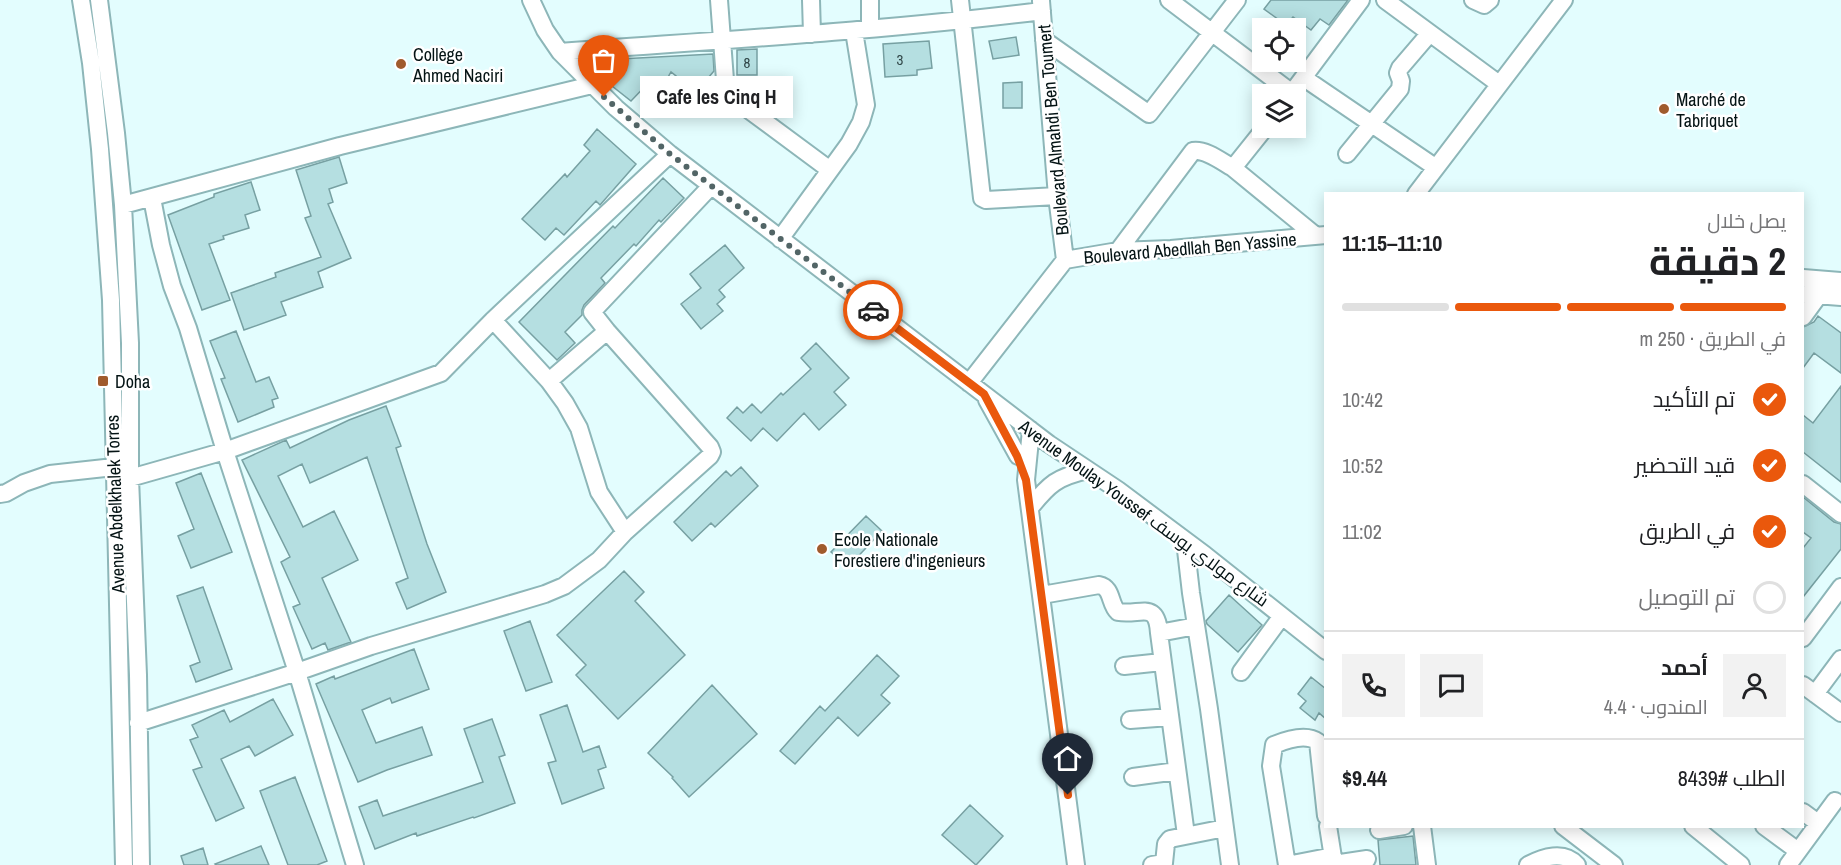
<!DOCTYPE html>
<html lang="ar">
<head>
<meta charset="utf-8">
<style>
	body { margin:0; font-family:"Archivo Narrow",Cairo,sans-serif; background:#f2f2f2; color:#202124; direction:rtl; height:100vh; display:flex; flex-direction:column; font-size:22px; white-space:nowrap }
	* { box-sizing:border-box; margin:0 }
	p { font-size:20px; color:#757577 }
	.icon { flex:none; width:33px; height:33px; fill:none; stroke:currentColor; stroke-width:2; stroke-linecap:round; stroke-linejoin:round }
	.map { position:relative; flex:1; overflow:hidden; direction:ltr }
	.sheet { position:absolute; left:1324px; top:192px; width:480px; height:636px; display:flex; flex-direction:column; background:#fff; border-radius:0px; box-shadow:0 3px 15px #0003; direction:rtl }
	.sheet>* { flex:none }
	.buttons { position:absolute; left:1252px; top:18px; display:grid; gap:12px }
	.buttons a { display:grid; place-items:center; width:54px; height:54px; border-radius:0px; background:#fff; box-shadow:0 3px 15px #0003; font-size:30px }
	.pin { position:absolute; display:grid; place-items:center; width:51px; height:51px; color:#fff; margin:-62px -26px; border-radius:50% 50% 50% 0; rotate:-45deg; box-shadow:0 0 6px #0007 }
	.pin .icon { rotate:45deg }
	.courier { position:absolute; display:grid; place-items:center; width:60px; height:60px; margin:-30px; border:4px solid #ea580c; border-radius:50%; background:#fff; color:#222; box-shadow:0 2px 8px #0007 }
	.bubble { position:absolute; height:42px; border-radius:0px; background:#fff; box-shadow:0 3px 15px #0003; font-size:20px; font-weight:700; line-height:42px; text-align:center; direction:rtl }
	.overview em { font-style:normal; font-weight:700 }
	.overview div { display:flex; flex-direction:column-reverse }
	.overview { display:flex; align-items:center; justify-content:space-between; height:102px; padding:0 18px }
	h1 { font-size:39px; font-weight:700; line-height:45px }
	.bar { display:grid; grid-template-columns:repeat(4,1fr); gap:9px 6px; align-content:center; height:72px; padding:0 18px }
	.bar i { height:8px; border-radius:4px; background:#e0e0e0 }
	.bar .on { background:#ea580c }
	.bar p { grid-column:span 4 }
	.line { display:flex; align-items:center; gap:15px; padding:0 18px; border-top:2px solid #e0e0e0 }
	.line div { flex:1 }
	.round { display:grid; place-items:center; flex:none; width:63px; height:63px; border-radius:0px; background:#f2f2f2 }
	ol { padding:0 18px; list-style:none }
	li { display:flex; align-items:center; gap:18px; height:66px }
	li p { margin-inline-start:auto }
	li .icon { padding:6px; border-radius:50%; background:#ea580c; color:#fff; stroke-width:4 }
	li:last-child { color:#757577 }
	li i { width:33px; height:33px; border:3px solid #e0e0e0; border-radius:50% }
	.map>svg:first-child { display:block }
	.building { fill:#b5dfe1; stroke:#77a0a2; stroke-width:1.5 }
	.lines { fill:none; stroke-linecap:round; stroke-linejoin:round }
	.minor-casing { stroke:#8db6b8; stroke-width:20 }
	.minor { stroke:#fff; stroke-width:16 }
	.done { stroke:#526566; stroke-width:6; stroke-dasharray:0 10.8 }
	.route { stroke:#ea580c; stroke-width:8 }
	.poi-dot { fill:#a05b2d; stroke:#fff; stroke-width:2 }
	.labels { text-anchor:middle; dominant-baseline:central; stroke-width:5; stroke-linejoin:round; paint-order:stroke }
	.number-label { font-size:15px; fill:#304647 }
	.poi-label { font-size:18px; fill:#041314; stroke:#fff; text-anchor:start }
	.street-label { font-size:18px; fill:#041314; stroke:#fff }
</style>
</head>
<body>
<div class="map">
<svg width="1841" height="865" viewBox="0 0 1841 865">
	<rect width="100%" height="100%" fill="#e3fdfe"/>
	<path class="building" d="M1271,0H1348L1329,25L1320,19L1311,30L1293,17L1286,25L1264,9Z
		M1016,37L1019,55L993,59L989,41Z
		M929,41L932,68L917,70V75L885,77L883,44Z
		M757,49V75H737V50Z
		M713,54L714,71L696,92L671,72L663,86L653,78L631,101L602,78L601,60Z
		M1022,82V108H1003V83Z
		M597,129L636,164L600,205L596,201L564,235L556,228L545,240L522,219L565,174L567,177L590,151L584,145Z
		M339,157L347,183L329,189L333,202L328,204L351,258L318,272L323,287L281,302L286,315L244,330L231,293L276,277L275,273L321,257L305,218L311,216L296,170Z
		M663,178L684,198L661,222L659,220L636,246L634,244L601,278L605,283L584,305L582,310V315L565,332L575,343L557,360L519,322L613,226L615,228Z
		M251,182L260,210L245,215L249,228L223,236L224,239L209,244L230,300L202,310L168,215L214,197V194Z
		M725,245L744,268L719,290L725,297L717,304L723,311L701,329L681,304L701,288L690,274Z
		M1818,316L1841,333V373L1814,353L1803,368V327L1814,322Z
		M236,331L256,382L269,377L278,398L272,400L274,407L238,422L221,379L225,378L210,341Z
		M816,343L849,378L834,392L846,405L819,430L804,413L777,441L763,428L751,441L727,418L737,407L743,413L752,404L761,413L781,393L783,395L811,369L801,358Z
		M1841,386V482L1803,452V415L1813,423Z
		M386,406L401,446L396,448L427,544L446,592L407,609L396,583L408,578L367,457L310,483L302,464L278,476L303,527L334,511L358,560L322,578L351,642L328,650L325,643L312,649L293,607L300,604L281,562L290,557L242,460L286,440L290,448L349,420Z
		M741,467L758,486L715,527L711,523L692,541L674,522L726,471L731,476Z
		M201,473L232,552L191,568L178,536L194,529L176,483Z
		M1803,497L1834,522L1841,524V549L1803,597V548L1811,538L1803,532Z
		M866,516L882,531L848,567L831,552Z
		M624,571L644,592L635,601L685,655L618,719L576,675L586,665L557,635Z
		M203,587L232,669L196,682L190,666L200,662L177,596Z
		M1229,595L1262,625L1238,652L1207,624L1206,621Z
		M530,621L552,682L526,691L504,631Z
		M414,649L429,689L392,703L390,698L362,710L376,743L422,727L432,755L387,770L358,782L316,684L334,676L335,679Z
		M877,655L899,676L881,695L890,703L858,736L838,717L795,764L780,751L820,706L825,711Z
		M1311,677L1326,689V719L1319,713L1315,720L1300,708L1306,701L1298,694Z
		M712,685L757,734L689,797L672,778L673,777L648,753Z
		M273,699L293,735L255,756L249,746L221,759L244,808L216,821L193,770L202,767L190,740L198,737L192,725L224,710L230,722Z
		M567,705L583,752L599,746L606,767L598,770L604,788L562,804L548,763L556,761L540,715Z
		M492,719L505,755L499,757L515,803L474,818L473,817L417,836L416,833L375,849L359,807L377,800L383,816L483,782L464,729Z
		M295,777L327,861L317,865H288L260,791Z
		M970,805L1003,836L976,865L942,835Z
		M1413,836L1416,865H1380L1378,840Z
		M261,846L269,865H216L215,864Z
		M203,848L208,865H184L181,856Z"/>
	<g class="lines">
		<g class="minor-casing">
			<path id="minor" d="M81,0L91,63L100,149L111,300L124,865
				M99,0L116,133L123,205L130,343V478L138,675L141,865
				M531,0L545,30L560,52L616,108L670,154L1049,444L1118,490L1205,555L1326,651
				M719,0L725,80L749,110L830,170
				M811,0L812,34
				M870,0V29
				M960,0L982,198L986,200L1057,196
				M1169,0L1292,93
				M1385,0L1499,84
				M1473,0L1484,5L1490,0
				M1041,1L1057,196L1065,260
				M1044,40L1149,114L1237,0
				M560,52C721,40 882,31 1042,11
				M1304,78L1435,167
				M1297,86L1361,0
				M1347,154L1400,89L1401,81L1398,73L1400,68L1430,33
				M1233,168L1316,236
				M1416,194L1564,0
				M152,198L161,245L172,286L188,328L225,451L297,672L355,865
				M123,205L340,146L592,85
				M780,239L849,144L861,122L866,105L854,31
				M1118,251L1193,151C1206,149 1222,162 1233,168L1265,128
				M1803,278L1841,281
				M1803,294L1841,297
				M1803,317L1819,295
				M493,320L549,381L565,403L579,428L599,492L625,532
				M549,381L607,331
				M969,383L1065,260L1118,251L1171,249L1326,235
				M987,400L1018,456
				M1031,430L1026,480L1076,865
				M130,478L225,451L441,373L493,320L670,154
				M1803,484L1841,514
				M0,494L6,493L24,483L50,474L114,467
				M1030,508C1049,484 1057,477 1088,470
				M1185,541L1191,593L1209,709L1230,865
				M1042,595L1099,585C1113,588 1109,604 1118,612C1140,616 1157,600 1159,633
				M1803,638L1841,587
				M1124,666L1162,662
				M1241,672L1282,616
				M1803,685L1841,713
				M1815,694L1841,659
				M1130,720L1170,717
				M138,723L297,672L371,646L545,594L564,586L599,560L625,532L710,456L712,452L710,447L607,331L592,312L711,186
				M1133,777L1177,771
				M1803,812L1818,823
				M1328,826L1334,864
				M1422,826L1427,865
				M1563,826L1614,865
				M1693,826L1741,865
				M1764,826L1798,851
				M1379,830L1404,826
				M1186,835L1159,633L1196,626
				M1334,864L1367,859
				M1152,865L1164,863L1166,844L1170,839L1225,828
				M1287,865L1271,766L1274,745C1286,740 1306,733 1318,742L1326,816
				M1287,865L1333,856
				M1528,865C1543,857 1564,850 1577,865
				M1788,865L1835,801"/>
		</g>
		<use href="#minor" class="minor"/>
	</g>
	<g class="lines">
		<path class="done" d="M604,97L670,154L873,310"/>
		<path class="route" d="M873,310L984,394L1017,456L1026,480L1068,795"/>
	</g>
	<g class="poi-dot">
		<circle cx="401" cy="64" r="6"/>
		<circle cx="1664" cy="109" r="6"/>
		<rect x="97" y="375" width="12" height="12" rx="3"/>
		<circle cx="822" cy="549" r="6"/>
	</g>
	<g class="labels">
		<g class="number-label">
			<text x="900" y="59">3</text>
			<text x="747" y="62">8</text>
		</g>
		<g class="poi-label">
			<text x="413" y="54">Collège<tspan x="413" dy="21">Ahmed Naciri</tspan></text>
			<text x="1676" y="99">Marché de<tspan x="1676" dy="21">Tabriquet</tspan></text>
			<text x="115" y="381">Doha</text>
			<text x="834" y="539">Ecole Nationale<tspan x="834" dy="21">Forestiere d'ingenieurs</tspan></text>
		</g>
		<g class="street-label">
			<text transform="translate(1053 130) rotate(-95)">Boulevard Almahdi Ben Toumert</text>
			<text transform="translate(1190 248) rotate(-5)">Boulevard Abedllah Ben Yassine</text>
			<text transform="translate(115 504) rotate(-92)">Avenue Abdelkhalek Torres</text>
			<text transform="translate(1144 513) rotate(36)">Avenue Moulay Youssef شارع مولاي يوسف</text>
		</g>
	</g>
</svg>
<div class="buttons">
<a><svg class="icon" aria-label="locate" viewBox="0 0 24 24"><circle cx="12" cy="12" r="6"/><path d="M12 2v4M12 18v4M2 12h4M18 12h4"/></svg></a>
<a><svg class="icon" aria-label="layers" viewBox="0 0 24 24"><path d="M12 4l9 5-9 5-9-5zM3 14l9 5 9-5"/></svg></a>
</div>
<div class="pin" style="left:604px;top:97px;background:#ea580c"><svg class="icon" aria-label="bag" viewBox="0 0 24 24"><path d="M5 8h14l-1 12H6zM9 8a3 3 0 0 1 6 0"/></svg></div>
<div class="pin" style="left:1068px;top:795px;background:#1f2937"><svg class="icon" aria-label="home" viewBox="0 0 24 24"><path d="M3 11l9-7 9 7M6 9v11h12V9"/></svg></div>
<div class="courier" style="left:873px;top:310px"><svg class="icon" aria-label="car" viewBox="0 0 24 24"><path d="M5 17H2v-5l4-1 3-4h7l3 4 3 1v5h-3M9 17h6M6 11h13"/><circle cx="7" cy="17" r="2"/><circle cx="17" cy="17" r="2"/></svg></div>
<div class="bubble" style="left:640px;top:76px;width:153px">Cafe les Cinq H</div>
<section class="sheet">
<div class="overview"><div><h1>2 دقيقة</h1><p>يصل خلال</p></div><em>11:10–11:15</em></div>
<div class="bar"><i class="on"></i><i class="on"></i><i class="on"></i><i></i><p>في الطريق · 250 m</p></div>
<ol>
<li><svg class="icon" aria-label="check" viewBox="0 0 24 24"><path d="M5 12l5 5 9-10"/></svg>تم التأكيد<p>10:42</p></li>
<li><svg class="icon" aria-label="check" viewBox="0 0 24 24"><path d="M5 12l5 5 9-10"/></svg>قيد التحضير<p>10:52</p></li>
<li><svg class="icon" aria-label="check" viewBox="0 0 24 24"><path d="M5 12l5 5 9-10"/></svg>في الطريق<p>11:02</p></li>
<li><i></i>تم التوصيل</li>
</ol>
<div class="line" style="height:108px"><a class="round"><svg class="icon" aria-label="person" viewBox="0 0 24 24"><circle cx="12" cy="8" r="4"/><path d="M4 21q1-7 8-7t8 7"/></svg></a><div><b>أحمد</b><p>المندوب · 4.4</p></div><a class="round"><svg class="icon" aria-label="chat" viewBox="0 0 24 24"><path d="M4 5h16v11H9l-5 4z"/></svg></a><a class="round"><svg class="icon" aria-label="phone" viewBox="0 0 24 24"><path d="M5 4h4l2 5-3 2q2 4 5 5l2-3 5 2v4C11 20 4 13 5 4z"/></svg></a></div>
<div class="line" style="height:78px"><div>الطلب #8439</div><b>$9.44</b></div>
</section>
</div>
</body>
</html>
